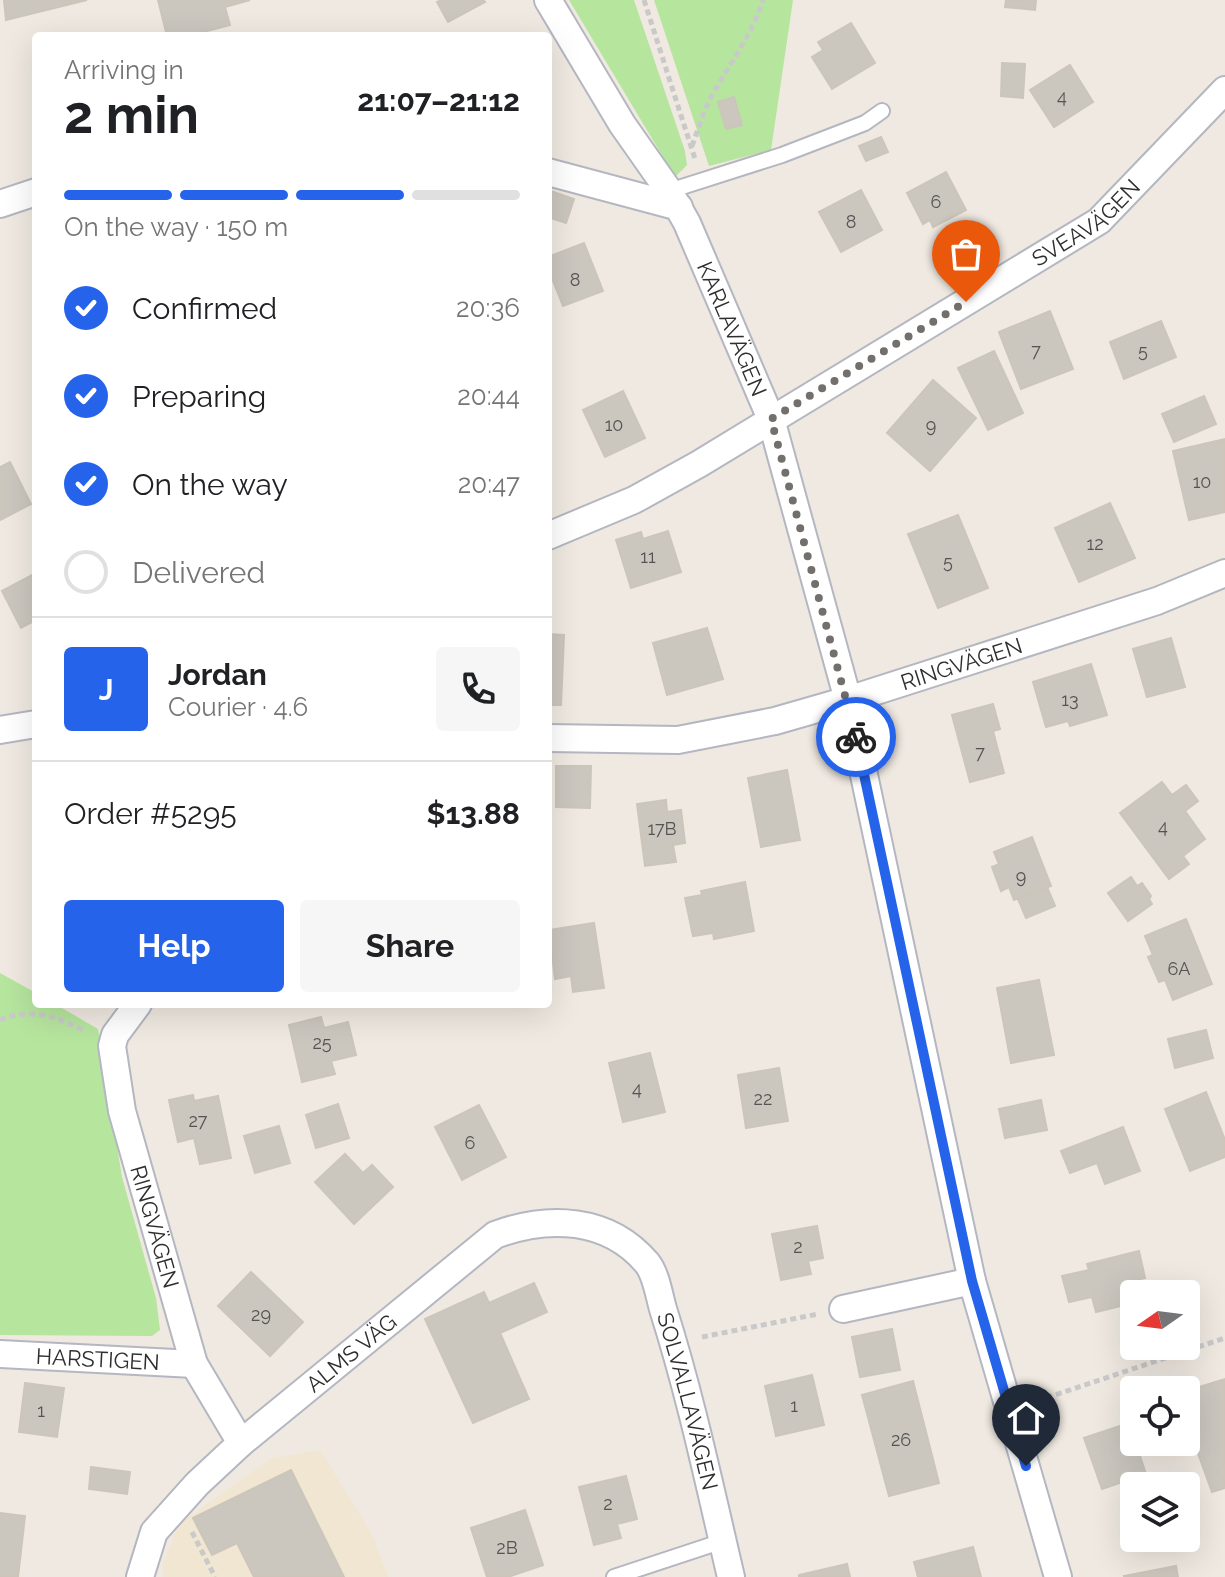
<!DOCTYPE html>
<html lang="en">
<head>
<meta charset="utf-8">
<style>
	body { margin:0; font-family:Raleway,sans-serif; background:#f6f6f6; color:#202124; height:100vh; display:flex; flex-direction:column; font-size:30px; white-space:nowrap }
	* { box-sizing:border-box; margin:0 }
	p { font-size:26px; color:#757577 }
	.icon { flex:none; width:44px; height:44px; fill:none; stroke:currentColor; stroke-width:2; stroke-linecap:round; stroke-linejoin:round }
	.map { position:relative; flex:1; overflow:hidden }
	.drawer { position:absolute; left:32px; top:32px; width:520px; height:976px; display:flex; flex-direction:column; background:#fff; border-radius:8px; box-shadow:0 8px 32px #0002 }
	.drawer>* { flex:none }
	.needle { width:52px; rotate:256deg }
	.buttons { position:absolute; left:1120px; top:1280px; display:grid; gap:16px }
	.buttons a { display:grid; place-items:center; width:80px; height:80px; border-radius:8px; background:#fff; box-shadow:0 8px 32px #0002; font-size:40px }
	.pin { position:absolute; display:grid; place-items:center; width:68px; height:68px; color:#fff; margin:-82px -34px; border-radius:50% 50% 50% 0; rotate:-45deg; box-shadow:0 0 8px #0007 }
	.pin .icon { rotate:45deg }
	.courier { position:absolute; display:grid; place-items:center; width:80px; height:80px; margin:-40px; border:6px solid #2563eb; border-radius:50%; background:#fff; color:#222; box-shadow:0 2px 10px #0007 }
	.summary em { font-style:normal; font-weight:700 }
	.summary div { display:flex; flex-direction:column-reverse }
	.summary { display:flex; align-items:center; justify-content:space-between; height:136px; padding:0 32px }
	h1 { font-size:52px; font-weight:700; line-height:60px }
	.bar { display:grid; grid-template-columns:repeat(4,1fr); gap:12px 8px; align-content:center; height:96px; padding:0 32px }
	.bar i { height:10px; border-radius:6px; background:#e0e0e0 }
	.bar .on { background:#2563eb }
	.bar p { grid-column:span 4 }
	.line { display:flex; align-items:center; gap:20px; padding:0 32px; border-top:2px solid #e0e0e0 }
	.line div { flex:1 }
	.round { display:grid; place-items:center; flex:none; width:84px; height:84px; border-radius:8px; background:#f6f6f6 }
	ol { padding:0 32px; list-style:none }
	li { display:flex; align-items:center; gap:24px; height:88px }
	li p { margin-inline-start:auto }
	li .icon { padding:8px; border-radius:50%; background:#2563eb; color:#fff; stroke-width:4 }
	li:last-child { color:#757577 }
	li i { width:44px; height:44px; border:4px solid #e0e0e0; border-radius:50% }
	.cta { display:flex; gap:16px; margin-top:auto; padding:16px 32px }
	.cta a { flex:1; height:92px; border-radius:8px; background:#2563eb; color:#fff; font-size:32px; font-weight:700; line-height:92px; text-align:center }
	.cta a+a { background:#f6f6f6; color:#202124 }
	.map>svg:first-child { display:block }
	.education { fill:#f0e6d1 }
	.green { fill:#b6e59e }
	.building { fill:#cbc7bf; stroke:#cbc5ba; stroke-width:2 }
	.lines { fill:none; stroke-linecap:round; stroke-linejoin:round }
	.lane-casing { stroke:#b4b7c1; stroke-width:18 }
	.street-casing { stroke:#b4b7c1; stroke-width:30 }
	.path { stroke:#c9c9c9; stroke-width:5; stroke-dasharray:6 4; stroke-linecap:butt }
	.lane { stroke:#fff; stroke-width:14 }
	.street { stroke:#fff; stroke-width:26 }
	.done { stroke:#726f6d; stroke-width:8; stroke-dasharray:0 14.4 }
	.route { stroke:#2563eb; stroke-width:10 }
	.labels { text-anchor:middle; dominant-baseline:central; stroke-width:6; stroke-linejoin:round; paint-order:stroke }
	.number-label { font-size:18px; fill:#555452 }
	.street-label { font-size:22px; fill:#2e2e2e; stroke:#fff }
</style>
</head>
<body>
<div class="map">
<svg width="1225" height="1577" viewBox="0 0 1225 1577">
	<rect width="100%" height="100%" fill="#efe9e1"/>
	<path class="education" d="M320,1450L373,1536L388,1577H163V1563L179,1524L271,1459Z"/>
	<path class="green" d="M569,0H634L685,151L687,165L675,177Z
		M654,0H793L771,150L709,166Z
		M0,973L36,993V1004H55L98,1029L122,1177L156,1298L160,1330L152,1336L0,1335Z"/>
	<path class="building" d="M4,0H87L6,20Z
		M158,0H250L225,7L230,25L188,36H167Z
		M442,0H483L485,2L448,22L437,2Z
		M1006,0H1036L1035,10L1005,7Z
		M851,23L875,63L832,89L812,57L823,50L818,42Z
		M1002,63L1025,64L1023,98L1001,96Z
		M1070,65L1093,102L1054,127L1030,90Z
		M734,97L742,125L726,129L718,102Z
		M881,137L888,152L866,161L859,146Z
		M946,172L966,210L933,227L930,220L923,224L907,193Z
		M548,190L574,199L566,223L548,217Z
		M861,190L882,230L841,252L819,212Z
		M584,243L603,291L563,306L548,268V257Z
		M1050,311L1073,369L1021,389L999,332Z
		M1161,321L1176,357L1124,379L1110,342Z
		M994,351L1023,413L988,430L958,368Z
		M933,380L976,418L930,471L887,433Z
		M623,391L645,438L605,457L583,410Z
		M1204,396L1216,424L1174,442L1162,414Z
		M1225,439V512L1189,520L1173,451Z
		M10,462L31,504L0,520V467Z
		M1110,503L1135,558L1079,582L1055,528Z
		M958,515L988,588L938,608L908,534Z
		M668,531L681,572L631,588L616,540L641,532L643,539Z
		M36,573V620L21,628L2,591Z
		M707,628L723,679L667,695L653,643Z
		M548,634L564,635L561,705H548Z
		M1171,638L1185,687L1147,697L1133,649Z
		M1091,664L1107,715L1070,726L1068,721L1046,727L1033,682Z
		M993,704L1000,729L993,731L1004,773L970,782L952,715Z
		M556,766H591L590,808L556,807Z
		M787,770L800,840L761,847L748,778Z
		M1162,782L1172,795L1186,785L1198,801L1185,811L1205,839L1183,856L1189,864L1169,879L1120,813Z
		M666,800L667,812L681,810L685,843L673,845L676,862L645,866L637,804Z
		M1032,837L1051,886L1014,900L1009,887L1001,891L992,867L999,864L994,852Z
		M1131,877L1137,886L1142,883L1151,896L1149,899L1152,904L1128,921L1108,893Z
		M745,882L754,931L714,939L713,933L693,936L685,898L702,895L701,891Z
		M1047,887L1055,906L1026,918L1018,899Z
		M1186,919L1212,984L1173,1000L1165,980L1159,982L1148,957L1153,955L1145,936Z
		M594,923L604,988L573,992L571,976L555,979L549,930Z
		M1039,980L1054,1055L1011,1063L997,988Z
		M321,1017L324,1028L348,1022L356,1055L331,1061L335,1074L302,1082L289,1025Z
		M1206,1030L1213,1058L1175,1068L1168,1039Z
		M650,1053L665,1112L623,1122L609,1063Z
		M779,1068L788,1121L746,1128L738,1075Z
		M1206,1092L1225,1140V1157L1190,1171L1165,1109Z
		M193,1095L194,1101L218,1096L231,1158L200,1164L194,1138L178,1142L169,1100Z
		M1041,1100L1047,1130L1005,1138L999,1109Z
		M338,1104L349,1138L316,1148L306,1115Z
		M479,1105L506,1157L462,1180L435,1127Z
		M279,1126L290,1163L255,1173L244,1136Z
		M1123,1127L1140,1171L1105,1184L1097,1163L1070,1173L1061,1151Z
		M345,1154L363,1173L372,1165L393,1187L354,1224L315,1182Z
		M817,1226L823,1258L808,1261L811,1274L781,1280L772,1234Z
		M1139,1251L1145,1278L1124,1283L1129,1304L1096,1312L1092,1297L1069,1302L1062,1276L1089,1270L1087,1264Z
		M251,1272L303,1322L270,1356L218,1306Z
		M534,1283L547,1312L500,1333L529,1399L473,1423L425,1319L484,1292L489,1303Z
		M892,1329L900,1370L860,1377L852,1337Z
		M812,1375L824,1425L776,1436L765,1386Z
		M1225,1379V1488L1212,1492L1186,1420V1391Z
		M913,1381L939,1483L889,1496L862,1395Z
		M25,1383L64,1388L57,1437L19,1432Z
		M1129,1423L1146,1474L1102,1489L1084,1438Z
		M91,1467L130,1472L127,1494L89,1489Z
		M291,1470L344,1577H254L237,1543L212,1555L193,1518Z
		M626,1476L637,1519L617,1524L621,1538L594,1545L579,1487Z
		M525,1510L543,1565L508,1577H487L471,1528Z
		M0,1513L25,1516L18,1577H0Z
		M973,1547L981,1577H918L914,1562Z
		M847,1564L850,1577H799V1575Z
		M1176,1566L1178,1577H1124V1576Z"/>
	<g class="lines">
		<g class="lane-casing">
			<path id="lane" d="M669,191L782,155L865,123L882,111
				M614,1577L723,1541"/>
		</g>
		<g class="street-casing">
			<g id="street">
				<path id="s1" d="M548,0L622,124L669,191L687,223L771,419L848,700L972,1281L1058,1577"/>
				<path d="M548,172L679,207"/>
				<path d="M0,204L36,192"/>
				<path id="s2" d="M548,536L634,500L699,464L1099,221L1225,90"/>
				<path d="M0,730L36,724"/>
				<path id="s3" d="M548,738L678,740L775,721L848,700L1157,601L1225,573"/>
				<path id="s4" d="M138,1004L115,1035L112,1046L122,1111L194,1364L241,1443"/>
				<path d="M843,1309L972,1281"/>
				<path id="s5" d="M0,1354L194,1364"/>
				<path id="s6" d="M140,1577L154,1532L197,1484L241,1443L495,1235C548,1215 608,1217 647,1263C656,1274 659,1295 663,1309C691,1397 710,1488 731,1577"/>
			</g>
		</g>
		<path class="path" d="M644,0L695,159
			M692,146C698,130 703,113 710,99C729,64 750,39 763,0
			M0,1020C31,1007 58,1017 86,1032
			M702,1337L818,1314
			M1037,1401L1225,1338
			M192,1532L215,1577"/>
		<use href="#lane" class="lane"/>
		<use href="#street" class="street"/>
	</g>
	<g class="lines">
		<path class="done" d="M856,737L771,419L966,302"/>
		<path class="route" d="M856,737L972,1281L1026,1466"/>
	</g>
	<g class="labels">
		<g class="number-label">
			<text x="1062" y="96">4</text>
			<text x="936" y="201">6</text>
			<text x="851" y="221">8</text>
			<text x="575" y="279">8</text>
			<text x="1036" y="350">7</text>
			<text x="1143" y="350">5</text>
			<text x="614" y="424">10</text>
			<text x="931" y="425">9</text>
			<text x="1202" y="481">10</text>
			<text x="1095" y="543">12</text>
			<text x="648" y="556">11</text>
			<text x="948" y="561">5</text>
			<text x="1070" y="699">13</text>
			<text x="980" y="752">7</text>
			<text x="1163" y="826">4</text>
			<text x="662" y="828">17B</text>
			<text x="1021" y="876">9</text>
			<text x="1179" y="968">6A</text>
			<text x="322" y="1042">25</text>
			<text x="637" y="1088">4</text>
			<text x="763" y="1098">22</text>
			<text x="198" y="1120">27</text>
			<text x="470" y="1142">6</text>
			<text x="798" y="1246">2</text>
			<text x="261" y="1314">29</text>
			<text x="794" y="1405">1</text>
			<text x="41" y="1410">1</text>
			<text x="901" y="1439">26</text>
			<text x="608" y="1503">2</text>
			<text x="507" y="1547">2B</text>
		</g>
		<g class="street-label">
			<text stroke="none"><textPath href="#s2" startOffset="624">SVEAVÄGEN</textPath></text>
			<text stroke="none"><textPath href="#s1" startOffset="378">KARLAVÄGEN</textPath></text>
			<text stroke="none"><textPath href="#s3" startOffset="424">RINGVÄGEN</textPath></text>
			<text stroke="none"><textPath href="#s4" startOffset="236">RINGVÄGEN</textPath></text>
			<text stroke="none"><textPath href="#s6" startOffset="314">ALMS VÄG</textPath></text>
			<text stroke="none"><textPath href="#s5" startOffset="98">HARSTIGEN</textPath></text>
			<text stroke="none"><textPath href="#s6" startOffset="810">SOLVALLAVÄGEN</textPath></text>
		</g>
	</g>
</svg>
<div class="buttons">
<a><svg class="needle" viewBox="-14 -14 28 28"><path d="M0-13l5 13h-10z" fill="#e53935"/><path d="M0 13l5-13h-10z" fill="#757577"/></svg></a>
<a><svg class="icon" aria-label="locate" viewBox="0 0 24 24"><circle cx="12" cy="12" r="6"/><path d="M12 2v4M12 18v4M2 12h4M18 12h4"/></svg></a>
<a><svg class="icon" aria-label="layers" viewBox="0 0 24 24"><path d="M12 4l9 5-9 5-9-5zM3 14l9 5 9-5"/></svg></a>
</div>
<div class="pin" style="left:966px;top:302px;background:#ea580c"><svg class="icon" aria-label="bag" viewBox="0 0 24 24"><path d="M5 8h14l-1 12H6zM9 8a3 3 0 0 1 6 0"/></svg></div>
<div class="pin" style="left:1026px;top:1466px;background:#1f2937"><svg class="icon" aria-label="home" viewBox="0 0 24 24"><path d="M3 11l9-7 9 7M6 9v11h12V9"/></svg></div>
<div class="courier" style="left:856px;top:737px"><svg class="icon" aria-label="bike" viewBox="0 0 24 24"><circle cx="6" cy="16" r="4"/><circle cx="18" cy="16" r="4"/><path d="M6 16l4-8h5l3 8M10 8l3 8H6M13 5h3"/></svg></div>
<section class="drawer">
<div class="summary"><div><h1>2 min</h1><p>Arriving in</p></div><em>21:07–21:12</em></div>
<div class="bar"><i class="on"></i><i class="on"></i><i class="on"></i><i></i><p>On the way · 150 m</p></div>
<ol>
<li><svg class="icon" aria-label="check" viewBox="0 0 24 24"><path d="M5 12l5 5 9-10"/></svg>Confirmed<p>20:36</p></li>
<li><svg class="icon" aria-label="check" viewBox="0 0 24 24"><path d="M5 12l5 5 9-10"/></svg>Preparing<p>20:44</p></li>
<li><svg class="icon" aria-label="check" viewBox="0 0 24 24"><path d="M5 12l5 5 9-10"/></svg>On the way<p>20:47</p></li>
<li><i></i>Delivered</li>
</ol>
<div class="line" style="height:144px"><b class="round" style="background:#2563eb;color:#fff">J</b><div><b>Jordan</b><p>Courier · 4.6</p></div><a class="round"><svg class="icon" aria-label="phone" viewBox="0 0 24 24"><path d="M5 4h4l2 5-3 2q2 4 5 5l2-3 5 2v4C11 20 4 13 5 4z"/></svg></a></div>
<div class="line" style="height:104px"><div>Order #5295</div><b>$13.88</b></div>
<div class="cta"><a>Help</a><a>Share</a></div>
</section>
</div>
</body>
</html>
